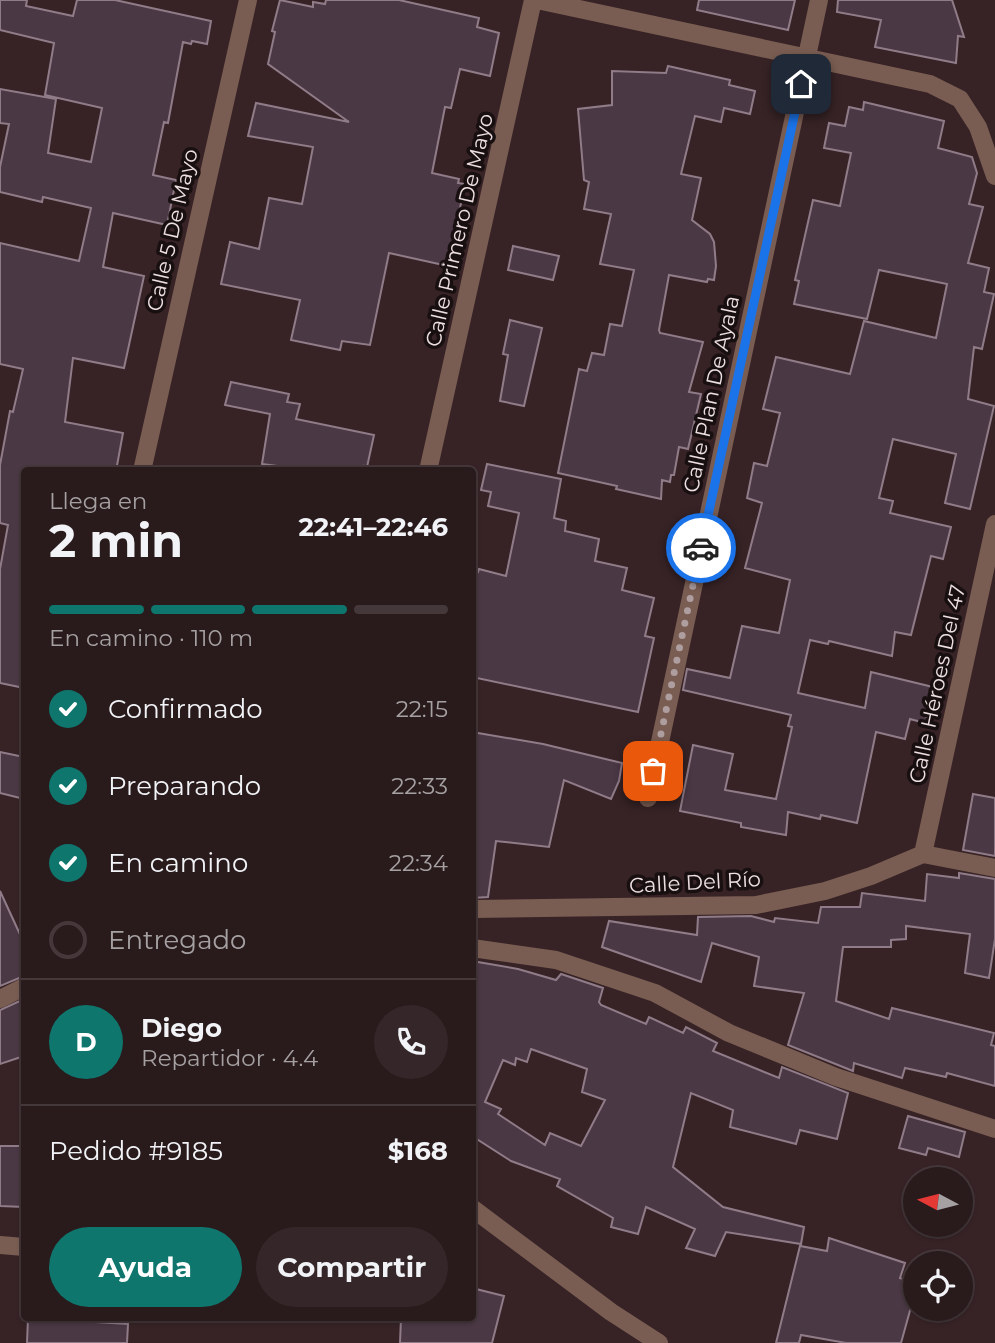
<!DOCTYPE html>
<html lang="es">
<head>
<meta charset="utf-8">
<style>
	body { margin:0; font-family:Montserrat,sans-serif; background:#352729; color:#f1f3f6; height:100vh; display:flex; flex-direction:column; font-size:26px; white-space:nowrap }
	* { box-sizing:border-box; margin:0 }
	p { font-size:23px; color:#a5a1a3 }
	.icon { flex:none; width:38px; height:38px; fill:none; stroke:currentColor; stroke-width:2; stroke-linecap:round; stroke-linejoin:round }
	.map { position:relative; flex:1; overflow:hidden }
	.side { position:absolute; left:21px; top:467px; width:455px; height:854px; display:flex; flex-direction:column; background:#291a1c; border-radius:7px; box-shadow:0 2px 5px #0004,0 0 0 2px #45383b }
	.side>* { flex:none }
	.needle { width:46px; rotate:277deg }
	.tools { position:absolute; left:903px; top:1167px; display:grid; gap:14px }
	.tools a { display:grid; place-items:center; width:70px; height:70px; border-radius:50%; background:#291a1c; box-shadow:0 2px 5px #0004,0 0 0 2px #45383b; font-size:35px }
	.pin { position:absolute; display:grid; place-items:center; width:60px; height:60px; color:#fff; margin:-30px; border-radius:14px; box-shadow:0 4px 10px #0006 }
	.courier { position:absolute; display:grid; place-items:center; width:70px; height:70px; margin:-35px; border:5px solid #1a73e8; border-radius:50%; background:#fff; color:#222; box-shadow:0 2px 9px #0007 }
	.head em { font-style:normal; font-weight:700 }
	.head div { display:flex; flex-direction:column-reverse }
	.head { display:flex; align-items:center; justify-content:space-between; height:119px; padding:0 28px }
	h1 { font-size:46px; font-weight:700; line-height:52px }
	.bar { display:grid; grid-template-columns:repeat(4,1fr); gap:10px 7px; align-content:center; height:84px; padding:0 28px }
	.bar i { height:9px; border-radius:5px; background:#45383b }
	.bar .active { background:#0f766e }
	.bar p { grid-column:span 4 }
	.line { display:flex; align-items:center; gap:18px; padding:0 28px; border-top:2px solid #45383b }
	.line div { flex:1 }
	.round { display:grid; place-items:center; flex:none; width:74px; height:74px; border-radius:37px; background:#352729 }
	ol { padding:0 28px; list-style:none }
	li { display:flex; align-items:center; gap:21px; height:77px }
	li p { margin-inline-start:auto }
	li .icon { padding:7px; border-radius:50%; background:#0f766e; color:#fff; stroke-width:4 }
	li:last-child { color:#a5a1a3 }
	li i { width:38px; height:38px; border:4px solid #45383b; border-radius:50% }
	.action { display:flex; gap:14px; margin-top:auto; padding:14px 28px }
	.action a { flex:1; height:80px; border-radius:42px; background:#0f766e; color:#fff; font-size:28px; font-weight:700; line-height:80px; text-align:center }
	.action a+a { background:#352729; color:#f1f3f6 }
	.map>svg:first-child { display:block }
	.building { fill:#4a3844; stroke:#907c89; stroke-width:2; fill-rule:evenodd }
	.lines { fill:none; stroke-linecap:round; stroke-linejoin:round }
	.minor { stroke:#7a5d52; stroke-width:18 }
	.done { stroke:#ae9ea0; stroke-width:7; stroke-dasharray:0 12.6 }
	.route { stroke:#1a73e8; stroke-width:9 }
	.labels { text-anchor:middle; dominant-baseline:central; stroke-width:7; stroke-linejoin:round; paint-order:stroke }
	.street-label { font-size:21px; fill:#eee0e2; stroke:#180f10 }
</style>
</head>
<body>
<div class="map">
<svg width="995" height="1343" viewBox="0 0 995 1343">
	<rect width="100%" height="100%" fill="#372326"/>
	<path class="building" d="M0,0H27L26,6L73,16L77,0H115L211,21L207,44L192,41L191,44L183,42L168,123L164,122L153,175L176,180L167,225L113,213L103,267L144,276L124,368L73,358L65,422L123,433L116,471H24V688L0,683V569L8,525L0,523V465L10,411L13,412L23,369L0,364V243L79,261L91,208L43,197L42,202L0,192V167L9,124L0,123V89L56,99L48,153L91,162L102,108L45,95L54,43L0,30Z
		M280,0L313,7V2L325,4L326,0H399L479,18L477,27L499,33L490,76L460,69L451,108L445,107L432,173L459,179L458,183L465,184L448,266L389,253L370,345L342,341L340,350L291,340L300,300L221,284L230,242L259,249L269,198L302,204L313,147L248,136L256,103L349,122L268,64L275,32L272,31Z
		M699,0H795L788,30L697,10Z
		M838,0H952L964,37L958,36L956,63L875,47L881,20L837,12Z
		M668,66L730,80L729,85L755,91L750,114L724,108L721,122L695,116L681,174L701,178L692,220L710,234L714,242L716,266L714,280L708,279L707,282L669,275L659,330L660,333L703,342L689,392L701,394L688,449L679,447L674,475H671L670,482L662,480L661,499L616,489L617,486L558,473L579,369L587,371L592,353L604,355L610,324L622,326L634,270L600,264L611,214L584,209L589,182L584,180L578,109L612,105V71L666,73Z
		M864,102L944,121L938,148L972,157L977,173L969,204L983,207L968,263L989,268L984,292L994,294L982,349L974,347L968,399L994,406L970,509L945,503L956,454L893,439L879,498L893,501L890,513L951,527L943,559L931,556L911,635L895,632L892,656L829,641L828,644L810,640L798,693L865,708L871,672L933,687L925,723L910,719L905,739L876,732L857,823L821,815L820,819L788,812L786,835L741,827V823L680,811L693,745L733,754L725,790L776,799L792,727L788,726L791,715L683,690L687,669L730,678L742,626L779,633L790,580L745,568L762,503L747,498L754,463L767,466L780,413L763,409L776,357L850,374L864,321L936,338L947,284L879,270L867,319L794,304L799,281L795,280L813,200L840,206L851,153L824,148L829,123L845,126L849,107L863,110Z
		M513,246L559,256L553,280L508,270Z
		M510,320L542,328L524,406L500,401L508,355L503,354Z
		M231,382L289,394L287,402L300,404L296,419L374,435L367,467L364,466V471H292V468L262,464L270,414L225,405Z
		M487,464L561,479L554,518L566,521L565,531L599,539L595,561L627,568L622,590L654,598L645,636L654,638L638,712L472,677V571L478,572L479,569L506,576L519,513L488,506L491,492L481,490Z
		M472,732L543,744L622,763L619,781L611,799L564,780L549,847L496,841L488,897L472,898Z
		M0,752L24,757V799L0,793Z
		M973,794L995,798V856L963,850Z
		M959,873L995,879V939L989,978L965,973L970,934L906,926V939L891,940V947H843L836,1001L889,1019L892,1008L994,1033L991,1045L995,1046V1086L947,1073L946,1077L905,1068L902,1078L854,1063L853,1071L788,1045L804,993L754,986L759,957L712,943L701,982L602,947L609,921L697,935L698,917L751,916L774,922L775,918L818,923L821,907H860L862,893L925,901L927,874L959,878Z
		M0,891L24,943V976L0,986Z
		M472,961L518,969L556,980L561,974L603,988L599,1002L601,1005L646,1024L649,1017L683,1033L686,1027L717,1043L713,1051L779,1078L782,1067L848,1093L837,1139L800,1130L796,1144L730,1127L733,1110L691,1093L673,1167L723,1207L804,1227L801,1244L726,1232L715,1256L686,1248L695,1229L646,1207L638,1234L611,1227L613,1218L557,1186L560,1179L511,1161L472,1136ZM531,1049L587,1069L582,1092L605,1100L581,1146L550,1133L545,1145L498,1114L501,1109L485,1102L503,1060L515,1065L516,1058L527,1062Z
		M24,999V1056L0,1064V1010Z
		M908,1116L965,1132L959,1157L928,1148L926,1155L899,1148Z
		M0,1146H24V1207L0,1206Z
		M829,1238L905,1263L900,1278L915,1283V1308L911,1307L901,1343H846L801,1335L799,1343H776L800,1246L827,1251Z
		M472,1288L504,1296L492,1343H400L401,1318H472Z
		M28,1318L128,1324L127,1343H27Z"/>
	<g class="lines">
		<path class="minor" d="M537,0L930,84L960,99L978,127L995,176
			M142,471L248,0
			M428,471L533,0
			M648,798L819,0
			M923,854L995,524
			M472,909L756,905L825,891L871,876L923,854L995,868
			M472,948L556,960L655,993L729,1033L836,1077L995,1129
			M0,999L24,987
			M472,1208L611,1312L659,1343
			M0,1245L24,1247"/>
	</g>
	<g class="lines">
		<path class="done" d="M653,771L701,548"/>
		<path class="route" d="M701,548L801,84"/>
	</g>
	<g class="labels">
		<g class="street-label">
			<text transform="translate(172 230) rotate(-77)">Calle 5 De Mayo</text>
			<text transform="translate(459 230) rotate(-77)">Calle Primero De Mayo</text>
			<text transform="translate(711 394) rotate(-78)">Calle Plan De Ayala</text>
			<text transform="translate(937 684) rotate(-78)">Calle Héroes Del 47</text>
			<text transform="translate(695 882) rotate(-3)">Calle Del Río</text>
		</g>
	</g>
</svg>
<div class="tools">
<a><svg class="needle" viewBox="-14 -14 28 28"><path d="M0-13l5 13h-10z" fill="#e53935"/><path d="M0 13l5-13h-10z" fill="#a5a1a3"/></svg></a>
<a><svg class="icon" aria-label="locate" viewBox="0 0 24 24"><circle cx="12" cy="12" r="6"/><path d="M12 2v4M12 18v4M2 12h4M18 12h4"/></svg></a>
</div>
<div class="pin" style="left:653px;top:771px;background:#ea580c"><svg class="icon" aria-label="bag" viewBox="0 0 24 24"><path d="M5 8h14l-1 12H6zM9 8a3 3 0 0 1 6 0"/></svg></div>
<div class="pin" style="left:801px;top:84px;background:#1f2937"><svg class="icon" aria-label="home" viewBox="0 0 24 24"><path d="M3 11l9-7 9 7M6 9v11h12V9"/></svg></div>
<div class="courier" style="left:701px;top:548px"><svg class="icon" aria-label="car" viewBox="0 0 24 24"><path d="M5 17H2v-5l4-1 3-4h7l3 4 3 1v5h-3M9 17h6M6 11h13"/><circle cx="7" cy="17" r="2"/><circle cx="17" cy="17" r="2"/></svg></div>
<section class="side">
<div class="head"><div><h1>2 min</h1><p>Llega en</p></div><em>22:41–22:46</em></div>
<div class="bar"><i class="active"></i><i class="active"></i><i class="active"></i><i></i><p>En camino · 110 m</p></div>
<ol>
<li><svg class="icon" aria-label="check" viewBox="0 0 24 24"><path d="M5 12l5 5 9-10"/></svg>Confirmado<p>22:15</p></li>
<li><svg class="icon" aria-label="check" viewBox="0 0 24 24"><path d="M5 12l5 5 9-10"/></svg>Preparando<p>22:33</p></li>
<li><svg class="icon" aria-label="check" viewBox="0 0 24 24"><path d="M5 12l5 5 9-10"/></svg>En camino<p>22:34</p></li>
<li><i></i>Entregado</li>
</ol>
<div class="line" style="height:126px"><b class="round" style="background:#0f766e;color:#fff">D</b><div><b>Diego</b><p>Repartidor · 4.4</p></div><a class="round"><svg class="icon" aria-label="phone" viewBox="0 0 24 24"><path d="M5 4h4l2 5-3 2q2 4 5 5l2-3 5 2v4C11 20 4 13 5 4z"/></svg></a></div>
<div class="line" style="height:91px"><div>Pedido #9185</div><b>$168</b></div>
<div class="action"><a>Ayuda</a><a>Compartir</a></div>
</section>
</div>
</body>
</html>
